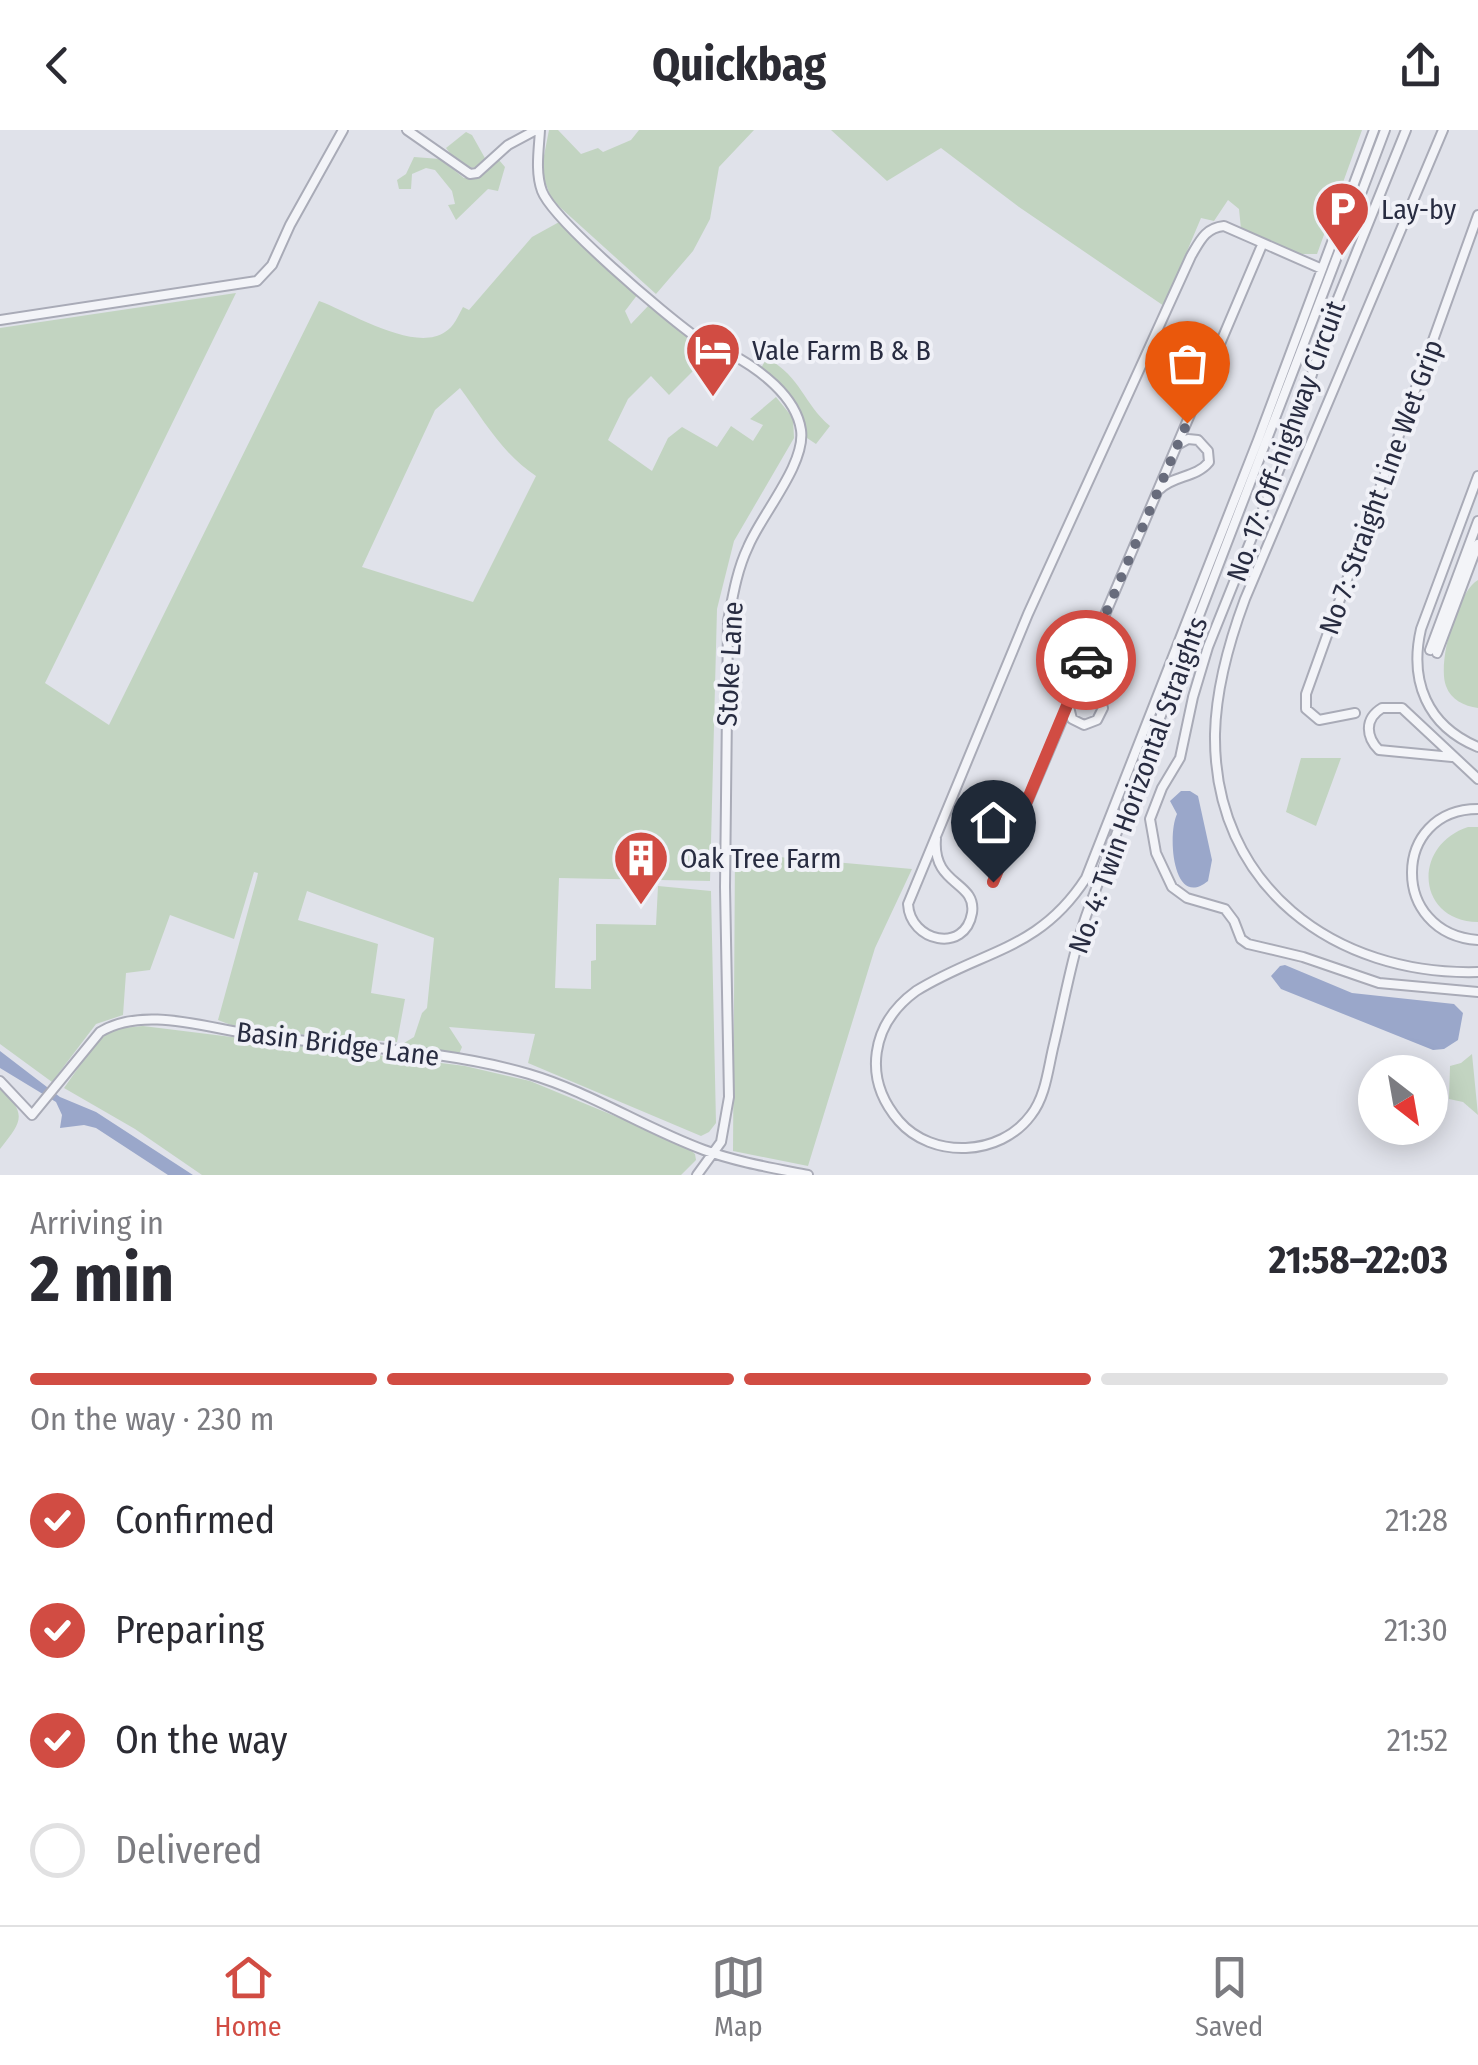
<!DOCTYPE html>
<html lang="en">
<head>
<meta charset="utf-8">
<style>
	body { margin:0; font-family:"Fira Sans Condensed",sans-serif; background:#f2f2f3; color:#2b2b33; height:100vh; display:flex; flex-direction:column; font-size:38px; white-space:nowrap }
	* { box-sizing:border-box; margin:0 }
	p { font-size:32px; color:#7c7c81 }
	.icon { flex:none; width:55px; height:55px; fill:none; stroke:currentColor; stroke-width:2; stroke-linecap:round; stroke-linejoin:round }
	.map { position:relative; height:1045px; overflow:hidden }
	.sheet { display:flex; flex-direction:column; background:#fff; flex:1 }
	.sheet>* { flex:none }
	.needle { width:65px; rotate:149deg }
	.fabs { position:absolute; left:1358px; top:925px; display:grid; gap:20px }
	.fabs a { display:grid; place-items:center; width:90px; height:90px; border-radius:50%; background:#fff; box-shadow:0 5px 25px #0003; font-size:50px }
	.pin { position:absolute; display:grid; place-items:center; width:85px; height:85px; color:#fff; margin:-102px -42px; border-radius:50% 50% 50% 0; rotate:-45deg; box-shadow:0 0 10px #0007 }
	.pin .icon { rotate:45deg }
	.courier { position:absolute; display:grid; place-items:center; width:100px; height:100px; margin:-50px; border:8px solid #d14c43; border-radius:50%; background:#fff; color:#222; box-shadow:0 2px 12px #0007 }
	.headline em { font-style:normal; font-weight:700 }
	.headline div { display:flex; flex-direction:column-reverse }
	.headline { display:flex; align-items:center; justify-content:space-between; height:170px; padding:0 30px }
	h1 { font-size:65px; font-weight:700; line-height:75px }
	.bar { display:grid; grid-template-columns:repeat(4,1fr); gap:15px 10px; align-content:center; height:120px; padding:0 30px }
	.bar i { height:12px; border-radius:8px; background:#e1e1e2 }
	.bar .selected { background:#d14c43 }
	.bar p { grid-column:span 4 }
	ol { padding:0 30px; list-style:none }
	li { display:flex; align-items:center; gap:30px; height:110px }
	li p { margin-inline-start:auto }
	li .icon { padding:10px; border-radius:50%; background:#d14c43; color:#fff; stroke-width:4 }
	li:last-child { color:#7c7c81 }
	li i { width:55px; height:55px; border:5px solid #e1e1e2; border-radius:50% }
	header { display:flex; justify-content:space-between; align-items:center; height:130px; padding:0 30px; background:#fff; font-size:45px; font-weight:700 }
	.tab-bar { display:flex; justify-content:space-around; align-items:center; height:140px; border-top:2px solid #e1e1e2; background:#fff; font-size:28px; color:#7c7c81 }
	.tab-bar a { display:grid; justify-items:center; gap:5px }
	.tab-bar .selected { color:#d14c43 }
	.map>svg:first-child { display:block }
	.green { fill:#c2d4c1; fill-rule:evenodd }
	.water { fill:#9aa7ca }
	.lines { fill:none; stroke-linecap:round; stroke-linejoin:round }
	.minor-casing { stroke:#a9abb7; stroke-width:12 }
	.minor { stroke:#f3f4f8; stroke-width:8 }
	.done { stroke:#686c7c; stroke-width:10; stroke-dasharray:0 18 }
	.route { stroke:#d14c43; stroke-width:12 }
	.labels { text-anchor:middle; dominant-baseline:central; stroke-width:8; stroke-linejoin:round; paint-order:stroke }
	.poi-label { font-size:28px; fill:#282c41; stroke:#f0f1f7; text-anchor:start }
	.street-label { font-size:28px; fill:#282c41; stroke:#f0f1f7 }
</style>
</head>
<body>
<header><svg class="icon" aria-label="back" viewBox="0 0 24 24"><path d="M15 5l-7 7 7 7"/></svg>Quickbag<svg class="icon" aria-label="share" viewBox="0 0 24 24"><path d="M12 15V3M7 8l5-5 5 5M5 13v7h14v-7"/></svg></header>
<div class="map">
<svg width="1478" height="1045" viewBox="0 0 1478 1045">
	<rect width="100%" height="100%" fill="#e0e2ea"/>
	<path class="green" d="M549,0H558L581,24L598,18L603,22L631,10L639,0H754L719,37L710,89L693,121L656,164L552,70L541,41Z
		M831,0H1362L1317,124H1299L1241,99L1239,79L1228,70L1214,91L1201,88L1164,176L1019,77L941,18L887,51Z
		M466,2L472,5L486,30L478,38C465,39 453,28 446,18Z
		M414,27L440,29L464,48L476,46L499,30L505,37L498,61L488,59L456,90L448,75L455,74L452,61L435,40L426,38L412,44L411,59H399L397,50L406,44Z
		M561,91L638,164L625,181L631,194L649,175L654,176L708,219L698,236L669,265L651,246L628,269L608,310L652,341L668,308L682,297L717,317L731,296L753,311L763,295L750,289L776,267L793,288L794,308L734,411L717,479L710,751L559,748L555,858L591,859V831L596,830V794L656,795L658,756L711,761L716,993L709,1002L701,1006L528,933L535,904L449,897L462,917L459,924L408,916L404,913L414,907L422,883L427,878L434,808L307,761L298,790L378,814L371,863L405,869L397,912L283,903L276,898C258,907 236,897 218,890L257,748L258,743L254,742L234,809L170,785L150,840L126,843L123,885L96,894L52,952L0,914V198L236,163L45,553L109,595L319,171C350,182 414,223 445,202C454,197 458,186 463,177L469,180L532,107ZM460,258C483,289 503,325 536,346L473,472L362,437L435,280Z
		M767,228C802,248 803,273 830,296L816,314L807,308C797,278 783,260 761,238Z
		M1478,450V578C1464,576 1451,570 1446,556C1437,533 1457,462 1478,450Z
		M1301,628H1341L1316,696L1286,682Z
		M1468,697H1478V792C1417,791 1411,716 1468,697Z
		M735,723L912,739L875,818L808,1036L733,1021Z
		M143,896L465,936L530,951L685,1015L695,1024L696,1030L681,1045H202L135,999L64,958L102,904L112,899Z
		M1472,924L1478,985L1463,972L1449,969L1450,936L1461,933Z
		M0,956C26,985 24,989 0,1019Z"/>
	<path class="water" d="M1181,661H1190L1198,666L1212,730L1208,751C1173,780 1167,705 1177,684L1170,671Z
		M1285,835L1352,863L1454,874L1463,883L1458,910L1444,919L1433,920L1281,859L1271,846L1280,836Z
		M0,921L60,967L96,982L193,1045H168L96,998L84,995L60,998L62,985L56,972L0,938Z"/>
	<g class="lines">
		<g class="minor-casing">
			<path id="minor" d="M407,0L470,44L477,43L508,15L536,0
				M540,0C539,19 535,42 542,61C553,90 666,186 696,207C707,214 720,218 731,224C759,239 796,266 801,300C806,334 761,385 748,417C737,440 733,465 728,491L725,757L729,967L721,1012L697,1045
				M1374,0L1258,310L1086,748C1039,821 982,820 916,861C871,894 862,948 899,991C932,1029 1000,1027 1031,985C1046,966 1048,938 1054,914C1065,868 1073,820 1090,775C1185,516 1288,259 1385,0
				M1406,0L1328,193L1293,305L1208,517L1193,567L1180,628L1162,658L1150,689L1156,723L1172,757L1187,768L1225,779L1234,791L1241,809L1248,814L1303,827L1379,853L1478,862
				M1443,0L1245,469C1229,512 1216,557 1215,604C1213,756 1335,846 1478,842
				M0,190L257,151L272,135L290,95L343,0
				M1478,346L1421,499C1409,551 1427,596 1478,617
				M1160,359C1174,345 1196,348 1209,332L1208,321L1198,310L1188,309L1179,314
				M1090,520L1262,115
				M1090,520C1083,545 1096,556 1103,578L1097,590L1084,595L1072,589L1069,577Z
				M1430,520L1478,391
				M1437,523L1478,414
				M1355,583L1319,590L1306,579V564L1478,85
				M1452,627L1379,620C1366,607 1364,589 1382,578H1402L1478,649
				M1478,679C1391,679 1389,804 1478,810
				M936,709C932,756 977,751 972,783C965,824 910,812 908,774L1028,484L1191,126C1200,111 1205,98 1224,96L1322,139
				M993,752L1071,569
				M0,951L32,985L100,902C144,875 209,899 257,905C347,918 440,918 529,944C590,962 644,998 704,1020C737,1032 773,1038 808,1045"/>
		</g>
		<use href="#minor" class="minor"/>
	</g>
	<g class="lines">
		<path class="done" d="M1086,530L1187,293"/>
		<path class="route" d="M993,752L1086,530"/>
	</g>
	<defs>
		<g id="parking-pin" transform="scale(2.875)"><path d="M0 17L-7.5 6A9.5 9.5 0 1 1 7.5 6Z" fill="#d14c43" stroke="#f0f1f7"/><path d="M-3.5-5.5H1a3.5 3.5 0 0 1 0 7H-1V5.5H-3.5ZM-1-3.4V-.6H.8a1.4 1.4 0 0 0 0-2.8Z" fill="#fff"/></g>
		<g id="hotel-pin" transform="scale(2.875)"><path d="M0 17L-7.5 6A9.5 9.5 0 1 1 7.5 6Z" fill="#d14c43" stroke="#f0f1f7"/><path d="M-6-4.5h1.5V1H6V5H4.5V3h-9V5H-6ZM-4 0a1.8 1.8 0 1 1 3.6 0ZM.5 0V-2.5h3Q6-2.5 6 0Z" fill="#fff"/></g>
		<g id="building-pin" transform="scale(2.875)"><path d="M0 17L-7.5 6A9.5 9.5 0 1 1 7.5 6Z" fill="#d14c43" stroke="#f0f1f7"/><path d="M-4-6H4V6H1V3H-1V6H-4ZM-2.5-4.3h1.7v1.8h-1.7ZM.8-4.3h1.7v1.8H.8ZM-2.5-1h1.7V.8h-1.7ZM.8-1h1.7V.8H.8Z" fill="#fff"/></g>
	</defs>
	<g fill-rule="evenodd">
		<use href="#parking-pin" x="1342" y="79"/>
		<use href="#hotel-pin" x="713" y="220"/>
		<use href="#building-pin" x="641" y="728"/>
	</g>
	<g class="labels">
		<g class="poi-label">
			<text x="1381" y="79">Lay-by</text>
			<text x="752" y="220">Vale Farm B &amp; B</text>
			<text x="680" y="728">Oak Tree Farm</text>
		</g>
		<g class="street-label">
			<text transform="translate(1286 311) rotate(-70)">No. 17: Off-highway Circuit</text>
			<text transform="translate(1381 357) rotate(-70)">No 7: Straight Line Wet Grip</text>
			<text transform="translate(730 534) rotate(-87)">Stoke Lane</text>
			<text transform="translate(1138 655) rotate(-70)">No. 4: Twin Horizontal Straights</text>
			<text transform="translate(338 914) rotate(7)">Basin Bridge Lane</text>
		</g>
	</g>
</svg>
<div class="fabs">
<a><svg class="needle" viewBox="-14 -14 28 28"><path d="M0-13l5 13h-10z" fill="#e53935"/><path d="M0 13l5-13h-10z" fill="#7c7c81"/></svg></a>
</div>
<div class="pin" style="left:1187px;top:293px;background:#ea580c"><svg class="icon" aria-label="bag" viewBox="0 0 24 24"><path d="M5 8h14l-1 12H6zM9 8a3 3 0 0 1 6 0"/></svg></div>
<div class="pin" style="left:993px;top:752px;background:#1f2937"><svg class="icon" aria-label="home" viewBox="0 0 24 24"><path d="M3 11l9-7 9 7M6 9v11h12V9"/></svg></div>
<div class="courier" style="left:1086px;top:530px"><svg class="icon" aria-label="car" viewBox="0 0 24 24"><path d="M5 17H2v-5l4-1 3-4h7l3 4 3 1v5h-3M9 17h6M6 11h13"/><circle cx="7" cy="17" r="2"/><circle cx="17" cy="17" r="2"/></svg></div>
</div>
<section class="sheet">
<div class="headline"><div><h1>2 min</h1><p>Arriving in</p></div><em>21:58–22:03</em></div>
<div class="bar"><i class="selected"></i><i class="selected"></i><i class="selected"></i><i></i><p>On the way · 230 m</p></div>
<ol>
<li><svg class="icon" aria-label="check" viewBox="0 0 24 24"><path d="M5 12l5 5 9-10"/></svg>Confirmed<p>21:28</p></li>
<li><svg class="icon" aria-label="check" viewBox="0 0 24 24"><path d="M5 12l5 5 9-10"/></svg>Preparing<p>21:30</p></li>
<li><svg class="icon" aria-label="check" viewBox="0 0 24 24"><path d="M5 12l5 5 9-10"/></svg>On the way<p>21:52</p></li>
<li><i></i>Delivered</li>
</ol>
</section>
<nav class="tab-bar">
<a class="selected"><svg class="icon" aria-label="home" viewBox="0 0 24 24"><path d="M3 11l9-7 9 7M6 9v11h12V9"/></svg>Home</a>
<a><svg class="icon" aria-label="map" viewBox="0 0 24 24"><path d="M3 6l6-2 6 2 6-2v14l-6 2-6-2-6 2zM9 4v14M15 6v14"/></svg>Map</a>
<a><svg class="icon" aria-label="saved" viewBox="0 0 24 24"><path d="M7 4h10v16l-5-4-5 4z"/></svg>Saved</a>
</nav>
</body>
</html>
